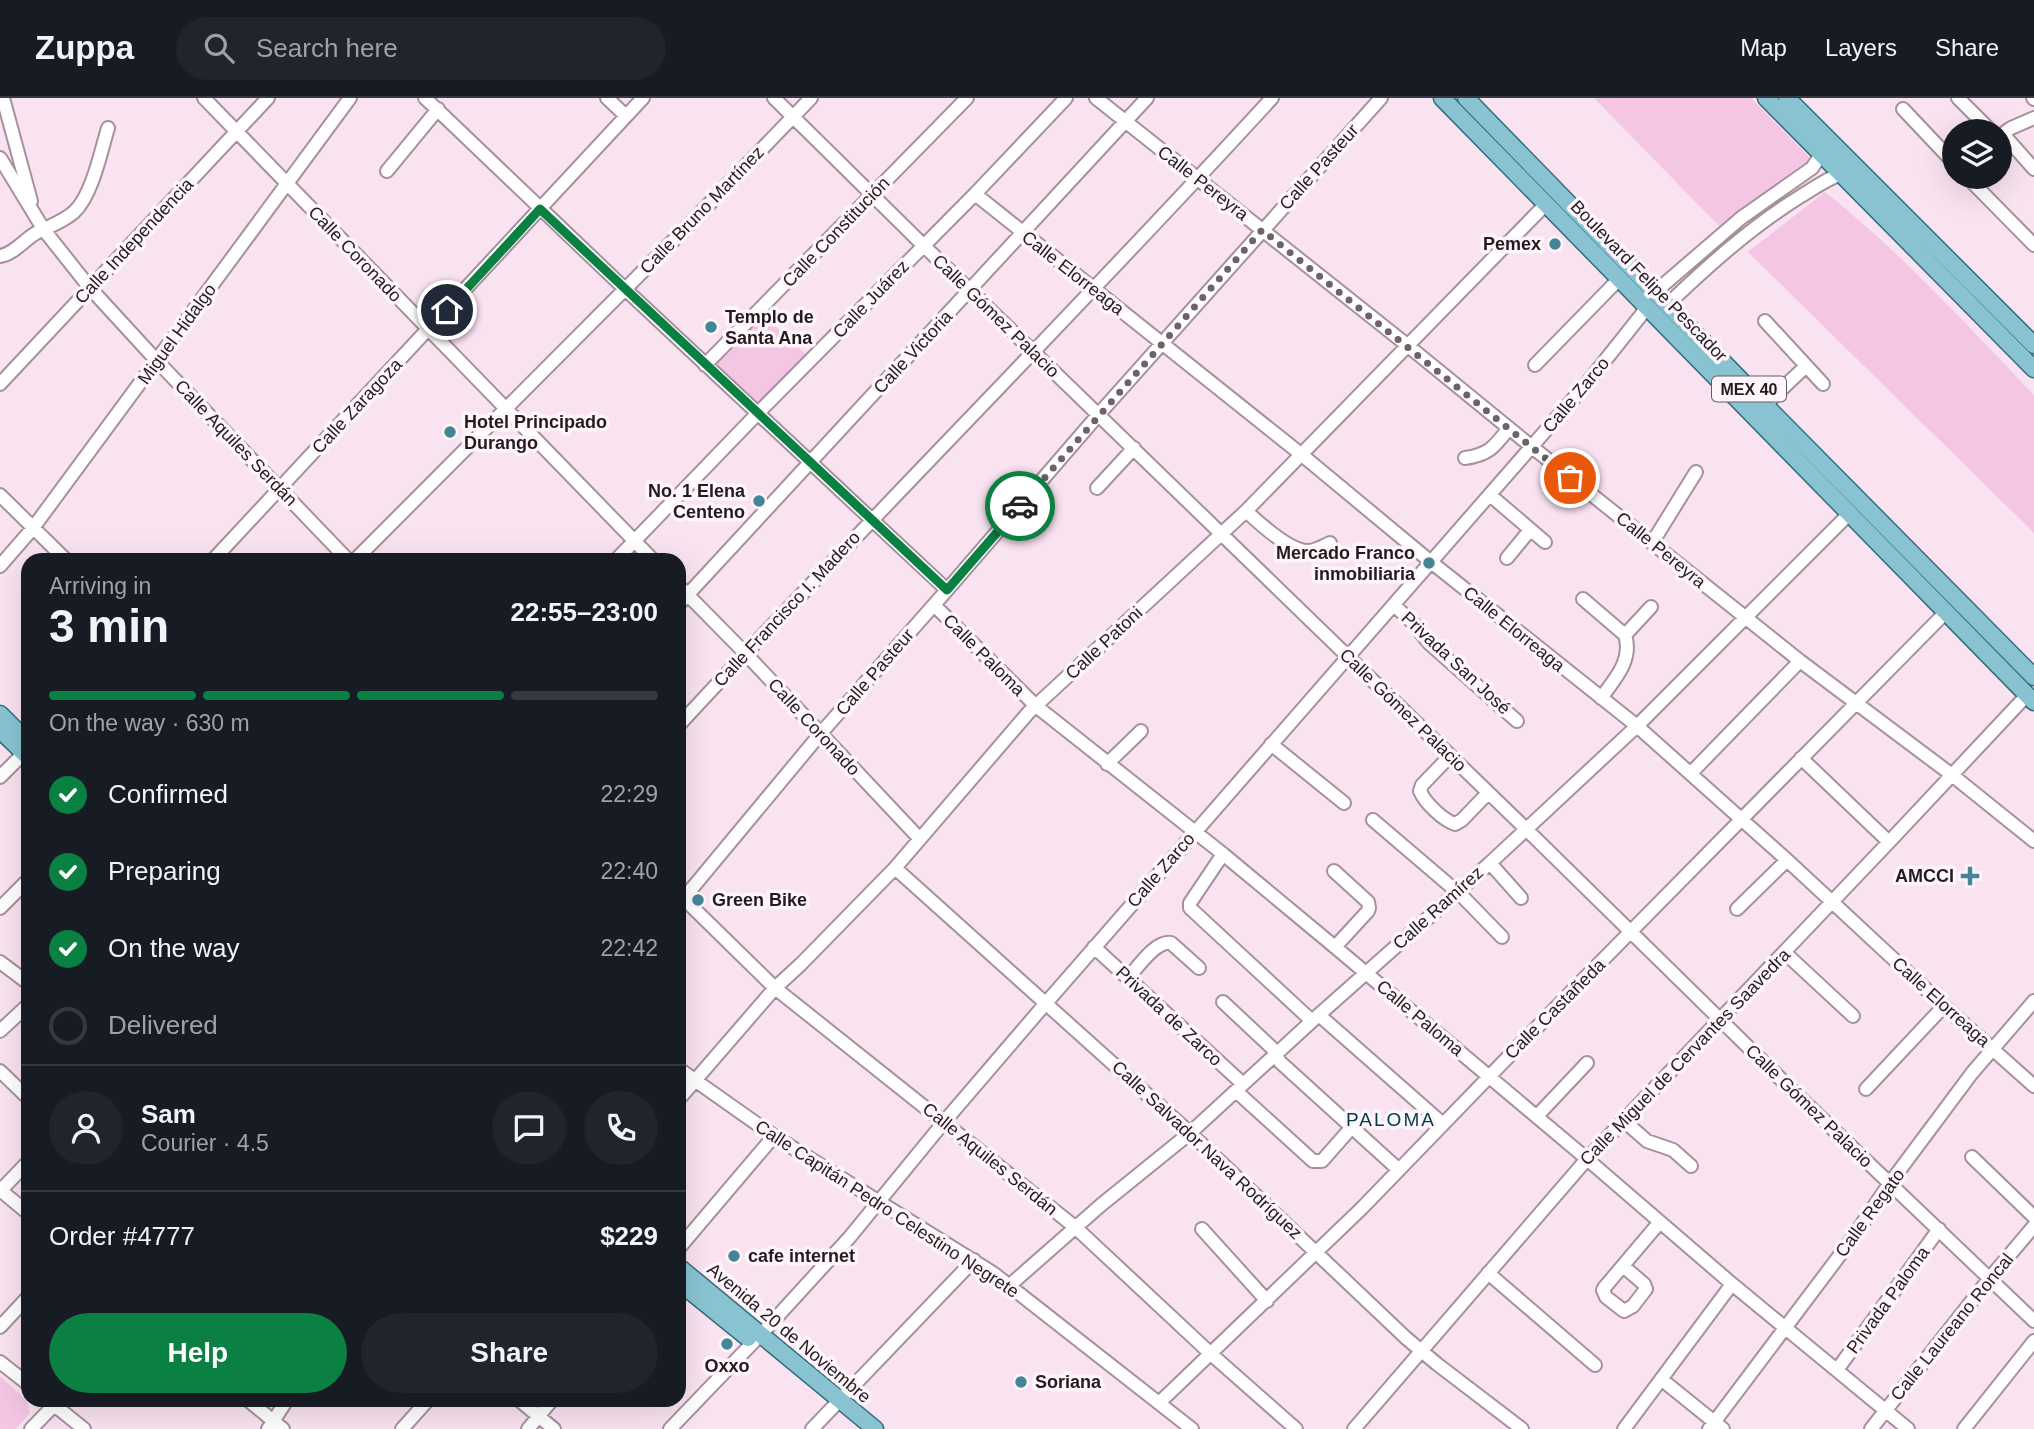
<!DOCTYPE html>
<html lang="en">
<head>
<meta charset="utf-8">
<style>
	body { margin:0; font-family:Arial,sans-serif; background:#20242c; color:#f1f3f6; height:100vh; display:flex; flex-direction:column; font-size:26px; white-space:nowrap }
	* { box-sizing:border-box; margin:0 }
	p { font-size:23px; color:#9ea1a6 }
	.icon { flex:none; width:38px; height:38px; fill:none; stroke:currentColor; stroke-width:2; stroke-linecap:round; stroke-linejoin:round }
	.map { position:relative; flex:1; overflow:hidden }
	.drawer { position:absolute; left:21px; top:455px; width:665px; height:854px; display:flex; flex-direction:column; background:#171b24; border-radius:21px; box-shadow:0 7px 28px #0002 }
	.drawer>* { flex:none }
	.fabs { position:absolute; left:1942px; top:21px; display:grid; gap:14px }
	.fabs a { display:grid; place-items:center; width:70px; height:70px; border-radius:50%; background:#171b24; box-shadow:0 7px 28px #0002; font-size:35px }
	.pin { position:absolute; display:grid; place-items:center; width:60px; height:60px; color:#fff; margin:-30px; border:4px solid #fff; border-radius:50%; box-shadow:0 2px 7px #0007 }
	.courier { position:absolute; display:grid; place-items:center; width:70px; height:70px; margin:-35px; border:5px solid #0b8043; border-radius:50%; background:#fff; color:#222; box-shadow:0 2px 9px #0007 }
	.overview em { font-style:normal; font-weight:800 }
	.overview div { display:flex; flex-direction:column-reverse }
	.overview { display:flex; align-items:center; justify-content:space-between; height:119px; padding:0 28px }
	h1 { font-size:46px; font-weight:800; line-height:52px }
	.bar { display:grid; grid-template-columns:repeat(4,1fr); gap:10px 7px; align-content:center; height:84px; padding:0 28px }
	.bar i { height:9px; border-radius:5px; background:#363941 }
	.bar .active { background:#0b8043 }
	.bar p { grid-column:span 4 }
	.line { display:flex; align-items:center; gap:18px; padding:0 28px; border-top:2px solid #363941 }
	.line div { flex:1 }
	.round { display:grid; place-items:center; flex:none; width:74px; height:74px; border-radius:37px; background:#20242c }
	ol { padding:0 28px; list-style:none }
	li { display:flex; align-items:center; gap:21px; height:77px }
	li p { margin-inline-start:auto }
	li .icon { padding:7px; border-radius:50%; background:#0b8043; color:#fff; stroke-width:4 }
	li:last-child { color:#9ea1a6 }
	li i { width:38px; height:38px; border:4px solid #363941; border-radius:50% }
	.cta { display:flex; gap:14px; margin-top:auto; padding:14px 28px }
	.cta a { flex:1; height:80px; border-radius:42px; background:#0b8043; color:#fff; font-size:28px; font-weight:800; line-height:80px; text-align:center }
	.cta a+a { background:#20242c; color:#f1f3f6 }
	header { display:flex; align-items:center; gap:42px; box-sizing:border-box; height:98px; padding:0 35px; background:#171b24; border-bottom:2px solid #363941 }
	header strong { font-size:33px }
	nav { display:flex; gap:38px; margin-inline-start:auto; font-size:24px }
	.search { width:490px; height:63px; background:#20242c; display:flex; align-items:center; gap:18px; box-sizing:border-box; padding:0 24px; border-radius:38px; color:#9ea1a6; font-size:26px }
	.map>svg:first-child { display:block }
	.green { fill:#f5c6e4 }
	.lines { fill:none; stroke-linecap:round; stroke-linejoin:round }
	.minor-casing { stroke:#a6909e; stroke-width:16 }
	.major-casing { stroke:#326e80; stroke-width:19 }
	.minor { stroke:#fff; stroke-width:12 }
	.major { stroke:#89c3d1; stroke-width:16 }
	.done { stroke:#6e6169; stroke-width:7; stroke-dasharray:0 12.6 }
	.route { stroke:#0b8043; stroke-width:9 }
	.poi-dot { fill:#448698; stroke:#fef5fa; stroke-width:2.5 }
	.labels { text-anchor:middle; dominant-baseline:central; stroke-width:7; stroke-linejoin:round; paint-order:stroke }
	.shield { fill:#fef5fa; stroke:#655c61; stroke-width:2 }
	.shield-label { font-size:16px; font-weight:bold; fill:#231b20 }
	.street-label { font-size:18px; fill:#231b20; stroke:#fef5fa }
	.poi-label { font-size:18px; font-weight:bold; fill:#231b20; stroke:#fef5fa; text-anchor:start }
	.neighbourhood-label { font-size:19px; letter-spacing:2px; fill:#003d4a; stroke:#fef5fa }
</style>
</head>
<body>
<header>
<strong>Zuppa</strong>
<div class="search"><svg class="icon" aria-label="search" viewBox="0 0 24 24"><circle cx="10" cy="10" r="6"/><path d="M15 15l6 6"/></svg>Search here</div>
<nav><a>Map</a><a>Layers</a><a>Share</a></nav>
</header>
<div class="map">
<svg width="2034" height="1331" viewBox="0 0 2034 1331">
	<rect width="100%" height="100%" fill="#fae3f1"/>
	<path class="green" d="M1594,0H1751L1814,64L1719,128Z
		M1825,94C1901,154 1967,227 2034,297V435L1748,154Z
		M762,216L808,258L759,306L715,266Z
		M0,1278L27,1303L30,1315L16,1331H0Z"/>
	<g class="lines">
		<g class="minor-casing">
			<path id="minor" d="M3,0L31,103
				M204,0L653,462
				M425,0L625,191L947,492
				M607,0L626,18
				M774,0L923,147L1526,731L1795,995L2034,1223
				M1096,0L1407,247L1532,349L1800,563L1952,677L2034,743
				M1958,0L1991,33
				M2033,0L2034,1
				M1903,11L1955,66
				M2003,36L2034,71
				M2000,38L2011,30L2034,20
				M0,60L44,132L90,190L157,263L348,462
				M387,73L438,11
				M1967,79L2034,147
				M975,96L1302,357L1431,464L1637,628L1787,762L1944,908L2034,988
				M0,158C14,156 24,142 36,135C49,128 63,124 74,114C92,98 101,53 108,30
				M1655,194L1741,120L1812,70L1825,51
				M1667,207C1709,167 1751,129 1801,98C1816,89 1831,78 1849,73
				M1765,223L1823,286
				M705,267L967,0
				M1535,267L1619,181
				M0,286L268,0
				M1765,307L1806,268
				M1465,360C1489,357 1495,348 1509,330
				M1097,390L1134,350
				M0,397L66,462
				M1490,397L1545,444
				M1246,413C1259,425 1290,454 1309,453C1317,452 1323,448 1330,445
				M1652,445L1696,374
				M1507,460L1530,432
				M213,462L643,0
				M355,462L686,130L811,0
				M616,462L757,316L975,96L1066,0
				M0,468L33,430L350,0
				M679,488L745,555L919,740
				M1583,501L1625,537C1633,562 1615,581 1601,600
				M679,506L1147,0
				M934,507L1036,608L1223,756L1335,849L1587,1061L1732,1186L1908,1331
				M1394,507L1414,526L1429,545L1517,623
				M1625,537L1651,509
				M679,627C874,416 1078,212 1272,0
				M1271,646L1344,705
				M1450,658L1422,687L1420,693C1425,705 1443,722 1455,726L1462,722L1488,695
				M1801,660L1889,744
				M1107,666L1141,633
				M1691,675L1800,563
				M0,679L28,651
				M1373,722L1462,798L1502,839
				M1223,756L1190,805V810L1312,923
				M1490,765L1521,800
				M895,770L1190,1035L1406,1240L1437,1266L1522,1331
				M1334,773L1368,804L1369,810L1368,813L1335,849
				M679,796L775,890L1075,1129L1211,1256L1296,1331
				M679,806L821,635L947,492L1099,316L1381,0
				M0,810L28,782
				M1737,811L1787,762
				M1094,849L1243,986
				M1784,854L1853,918
				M0,864L28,885
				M1128,880C1138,869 1156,842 1171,845L1199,870
				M1223,904L1272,950L1280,964L1399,1072
				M1319,917L1443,1026
				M0,933L28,907
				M679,971L774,1038L993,1175L1192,1331
				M0,973L28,1000
				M1866,991L1944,908
				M1236,993L1313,1063H1322L1351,1030
				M679,1001L775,890L801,866L895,770L1029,614L1246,413L1546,106
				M1537,1018L1587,965
				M1623,1022L1647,1043L1673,1052L1691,1068
				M1972,1059L2034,1119
				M0,1092L28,1115
				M0,1093L28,1064
				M1202,1131L1267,1203
				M679,1150L774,1038
				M1623,1168L1644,1186L1646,1191L1633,1208L1624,1213L1606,1199L1603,1192L1604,1190L1659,1125
				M1488,1175L1595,1267
				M1010,1187L1101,1107L1190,1035L1312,923L1490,765L1637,628L1850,415
				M0,1229L28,1199
				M0,1264L28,1286
				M1837,1272L1939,1131
				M1661,1281L1723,1331
				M48,1302L84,1331
				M248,1302L283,1331
				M519,1302L554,1331
				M1159,1305L1362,1110L1575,890L1946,514
				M31,1331L59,1302
				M268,1331L287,1302
				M402,1331L428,1302
				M528,1331L552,1302
				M670,1331L765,1232L849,1140L944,1024L1046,905L1588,284L1642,216L1646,206
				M812,1331L974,1162
				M1354,1331L1587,1061L1889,744L2027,597
				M1624,1331L1732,1186
				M1709,1331L1849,1145L1890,1085L1972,975L2034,903
				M1871,1331L1990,1180L2034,1128
				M1964,1331L2034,1243"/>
		</g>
		<g class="major-casing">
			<path id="major" d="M1442,0L2034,604
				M1466,0L1765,307L2034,579
				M1766,0L2034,271
				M1787,0L2034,247
				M0,616L28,644
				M0,632L28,659
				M679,1169L875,1331
				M679,1184L748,1240"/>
		</g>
		<use href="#minor" class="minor"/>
		<use href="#major" class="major"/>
	</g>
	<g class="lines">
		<path class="done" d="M1020,408L1262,132L1570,380"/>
		<path class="route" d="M447,212L540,111L947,492L1020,408"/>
	</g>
	<g class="poi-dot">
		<circle cx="1555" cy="146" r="7"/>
		<circle cx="711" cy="229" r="7"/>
		<circle cx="450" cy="334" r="7"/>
		<circle cx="759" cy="403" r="7"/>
		<circle cx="1429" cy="465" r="7"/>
		<path d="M1966.5 767.5h7v7h7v7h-7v7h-7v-7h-7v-7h7z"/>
		<circle cx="698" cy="802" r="7"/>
		<circle cx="734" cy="1158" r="7"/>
		<circle cx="727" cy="1246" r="7"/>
		<circle cx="1021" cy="1284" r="7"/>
	</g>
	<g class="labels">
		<rect class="shield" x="1712" y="278.5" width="74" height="25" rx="5"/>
		<g class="shield-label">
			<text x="1749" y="291">MEX 40</text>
		</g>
		<g class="street-label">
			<text transform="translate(1319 69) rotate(-48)">Calle Pasteur</text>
			<text transform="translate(1203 85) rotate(38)">Calle Pereyra</text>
			<text transform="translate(702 112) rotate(-46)">Calle Bruno Martínez</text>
			<text transform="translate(836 134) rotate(-46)">Calle Constitución</text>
			<text transform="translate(134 143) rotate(-47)">Calle Independencia</text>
			<text transform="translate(355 156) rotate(46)">Calle Coronado</text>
			<text transform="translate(1073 175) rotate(38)">Calle Elorreaga</text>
			<text transform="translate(1649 183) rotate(46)">Boulevard Felipe Pescador</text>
			<text transform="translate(871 201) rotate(-46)">Calle Juárez</text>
			<text transform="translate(996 218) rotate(44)">Calle Gómez Palacio</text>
			<text transform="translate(177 236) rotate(-54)">Miguel Hidalgo</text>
			<text transform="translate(913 254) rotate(-47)">Calle Victoria</text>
			<text transform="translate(1576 297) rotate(-50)">Calle Zarco</text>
			<text transform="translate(357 308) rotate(-47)">Calle Zaragoza</text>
			<text transform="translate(236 345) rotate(46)">Calle Aquiles Serdán</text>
			<text transform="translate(1661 452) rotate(39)">Calle Pereyra</text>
			<text transform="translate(787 511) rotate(-47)">Calle Francisco I. Madero</text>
			<text transform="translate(1514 531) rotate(39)">Calle Elorreaga</text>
			<text transform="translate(1104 545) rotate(-43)">Calle Patoni</text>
			<text transform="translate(984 557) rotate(45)">Calle Paloma</text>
			<text transform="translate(1456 565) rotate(43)">Privada San José</text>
			<text transform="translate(875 574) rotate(-49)">Calle Pasteur</text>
			<text transform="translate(1403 612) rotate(44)">Calle Gómez Palacio</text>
			<text transform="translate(814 629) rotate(47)">Calle Coronado</text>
			<text transform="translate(1161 772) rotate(-49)">Calle Zarco</text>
			<text transform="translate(1438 810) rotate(-42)">Calle Ramírez</text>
			<text transform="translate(1941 904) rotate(42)">Calle Elorreaga</text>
			<text transform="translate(1555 911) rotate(-45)">Calle Castañeda</text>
			<text transform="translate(1169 918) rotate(43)">Privada de Zarco</text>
			<text transform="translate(1420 920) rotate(40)">Calle Paloma</text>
			<text transform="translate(1685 959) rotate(-46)">Calle Miguel de Cervantes Saavedra</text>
			<text transform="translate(1809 1008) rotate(44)">Calle Gómez Palacio</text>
			<text transform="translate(1207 1052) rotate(43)">Calle Salvador Nava Rodríguez</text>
			<text transform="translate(990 1061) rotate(39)">Calle Aquiles Serdán</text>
			<text transform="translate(887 1111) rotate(33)">Calle Capitán Pedro Celestino Negrete</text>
			<text transform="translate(1870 1115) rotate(-54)">Calle Regato</text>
			<text transform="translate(1888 1202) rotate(-54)">Privada Paloma</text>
			<text transform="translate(1952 1229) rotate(-51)">Calle Laureano Roncal</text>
			<text transform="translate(789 1235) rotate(40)">Avenida 20 de Noviembre</text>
		</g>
		<g class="poi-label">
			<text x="1541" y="146" text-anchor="end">Pemex</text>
			<text x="725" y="219">Templo de<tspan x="725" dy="21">Santa Ana</tspan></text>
			<text x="464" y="324">Hotel Principado<tspan x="464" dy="21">Durango</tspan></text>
			<text x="745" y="393" text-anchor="end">No. 1 Elena<tspan x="745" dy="21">Centeno</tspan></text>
			<text x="1415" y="455" text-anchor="end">Mercado Franco<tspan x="1415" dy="21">inmobiliaria</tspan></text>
			<text x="1954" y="778" text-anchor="end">AMCCI</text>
			<text x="712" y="802">Green Bike</text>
			<text x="748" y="1158">cafe internet</text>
			<text x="727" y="1268" text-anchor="middle">Oxxo</text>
			<text x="1035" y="1284">Soriana</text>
		</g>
		<g class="neighbourhood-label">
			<text x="1391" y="1021">PALOMA</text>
		</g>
	</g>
</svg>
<div class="fabs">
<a><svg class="icon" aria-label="layers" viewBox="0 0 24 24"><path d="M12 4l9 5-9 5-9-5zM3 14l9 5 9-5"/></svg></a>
</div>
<div class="pin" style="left:1570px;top:380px;background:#ea580c"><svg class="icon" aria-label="bag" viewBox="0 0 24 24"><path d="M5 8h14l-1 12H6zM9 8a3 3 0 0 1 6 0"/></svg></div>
<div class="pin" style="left:447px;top:212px;background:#1f2937"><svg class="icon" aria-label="home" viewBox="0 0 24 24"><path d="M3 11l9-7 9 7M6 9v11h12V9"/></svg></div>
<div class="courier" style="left:1020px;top:408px"><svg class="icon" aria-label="car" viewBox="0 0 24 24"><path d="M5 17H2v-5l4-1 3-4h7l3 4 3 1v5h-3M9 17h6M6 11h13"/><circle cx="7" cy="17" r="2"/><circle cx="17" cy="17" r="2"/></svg></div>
<section class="drawer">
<div class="overview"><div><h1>3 min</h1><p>Arriving in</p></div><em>22:55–23:00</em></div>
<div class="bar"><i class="active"></i><i class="active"></i><i class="active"></i><i></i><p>On the way · 630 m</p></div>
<ol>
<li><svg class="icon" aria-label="check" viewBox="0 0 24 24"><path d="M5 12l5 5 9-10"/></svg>Confirmed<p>22:29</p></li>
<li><svg class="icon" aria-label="check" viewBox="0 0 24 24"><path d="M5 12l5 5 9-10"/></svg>Preparing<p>22:40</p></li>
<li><svg class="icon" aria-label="check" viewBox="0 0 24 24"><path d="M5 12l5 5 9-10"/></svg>On the way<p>22:42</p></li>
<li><i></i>Delivered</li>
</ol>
<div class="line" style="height:126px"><a class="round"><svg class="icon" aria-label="person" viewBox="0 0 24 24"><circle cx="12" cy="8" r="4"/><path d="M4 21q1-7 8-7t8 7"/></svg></a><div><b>Sam</b><p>Courier · 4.5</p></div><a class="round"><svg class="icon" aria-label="chat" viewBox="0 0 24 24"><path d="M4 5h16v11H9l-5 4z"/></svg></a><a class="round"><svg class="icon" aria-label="phone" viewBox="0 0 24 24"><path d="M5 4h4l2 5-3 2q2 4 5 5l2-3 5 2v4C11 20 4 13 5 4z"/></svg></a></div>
<div class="line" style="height:91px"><div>Order #4777</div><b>$229</b></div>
<div class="cta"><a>Help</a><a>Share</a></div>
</section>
</div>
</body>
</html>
